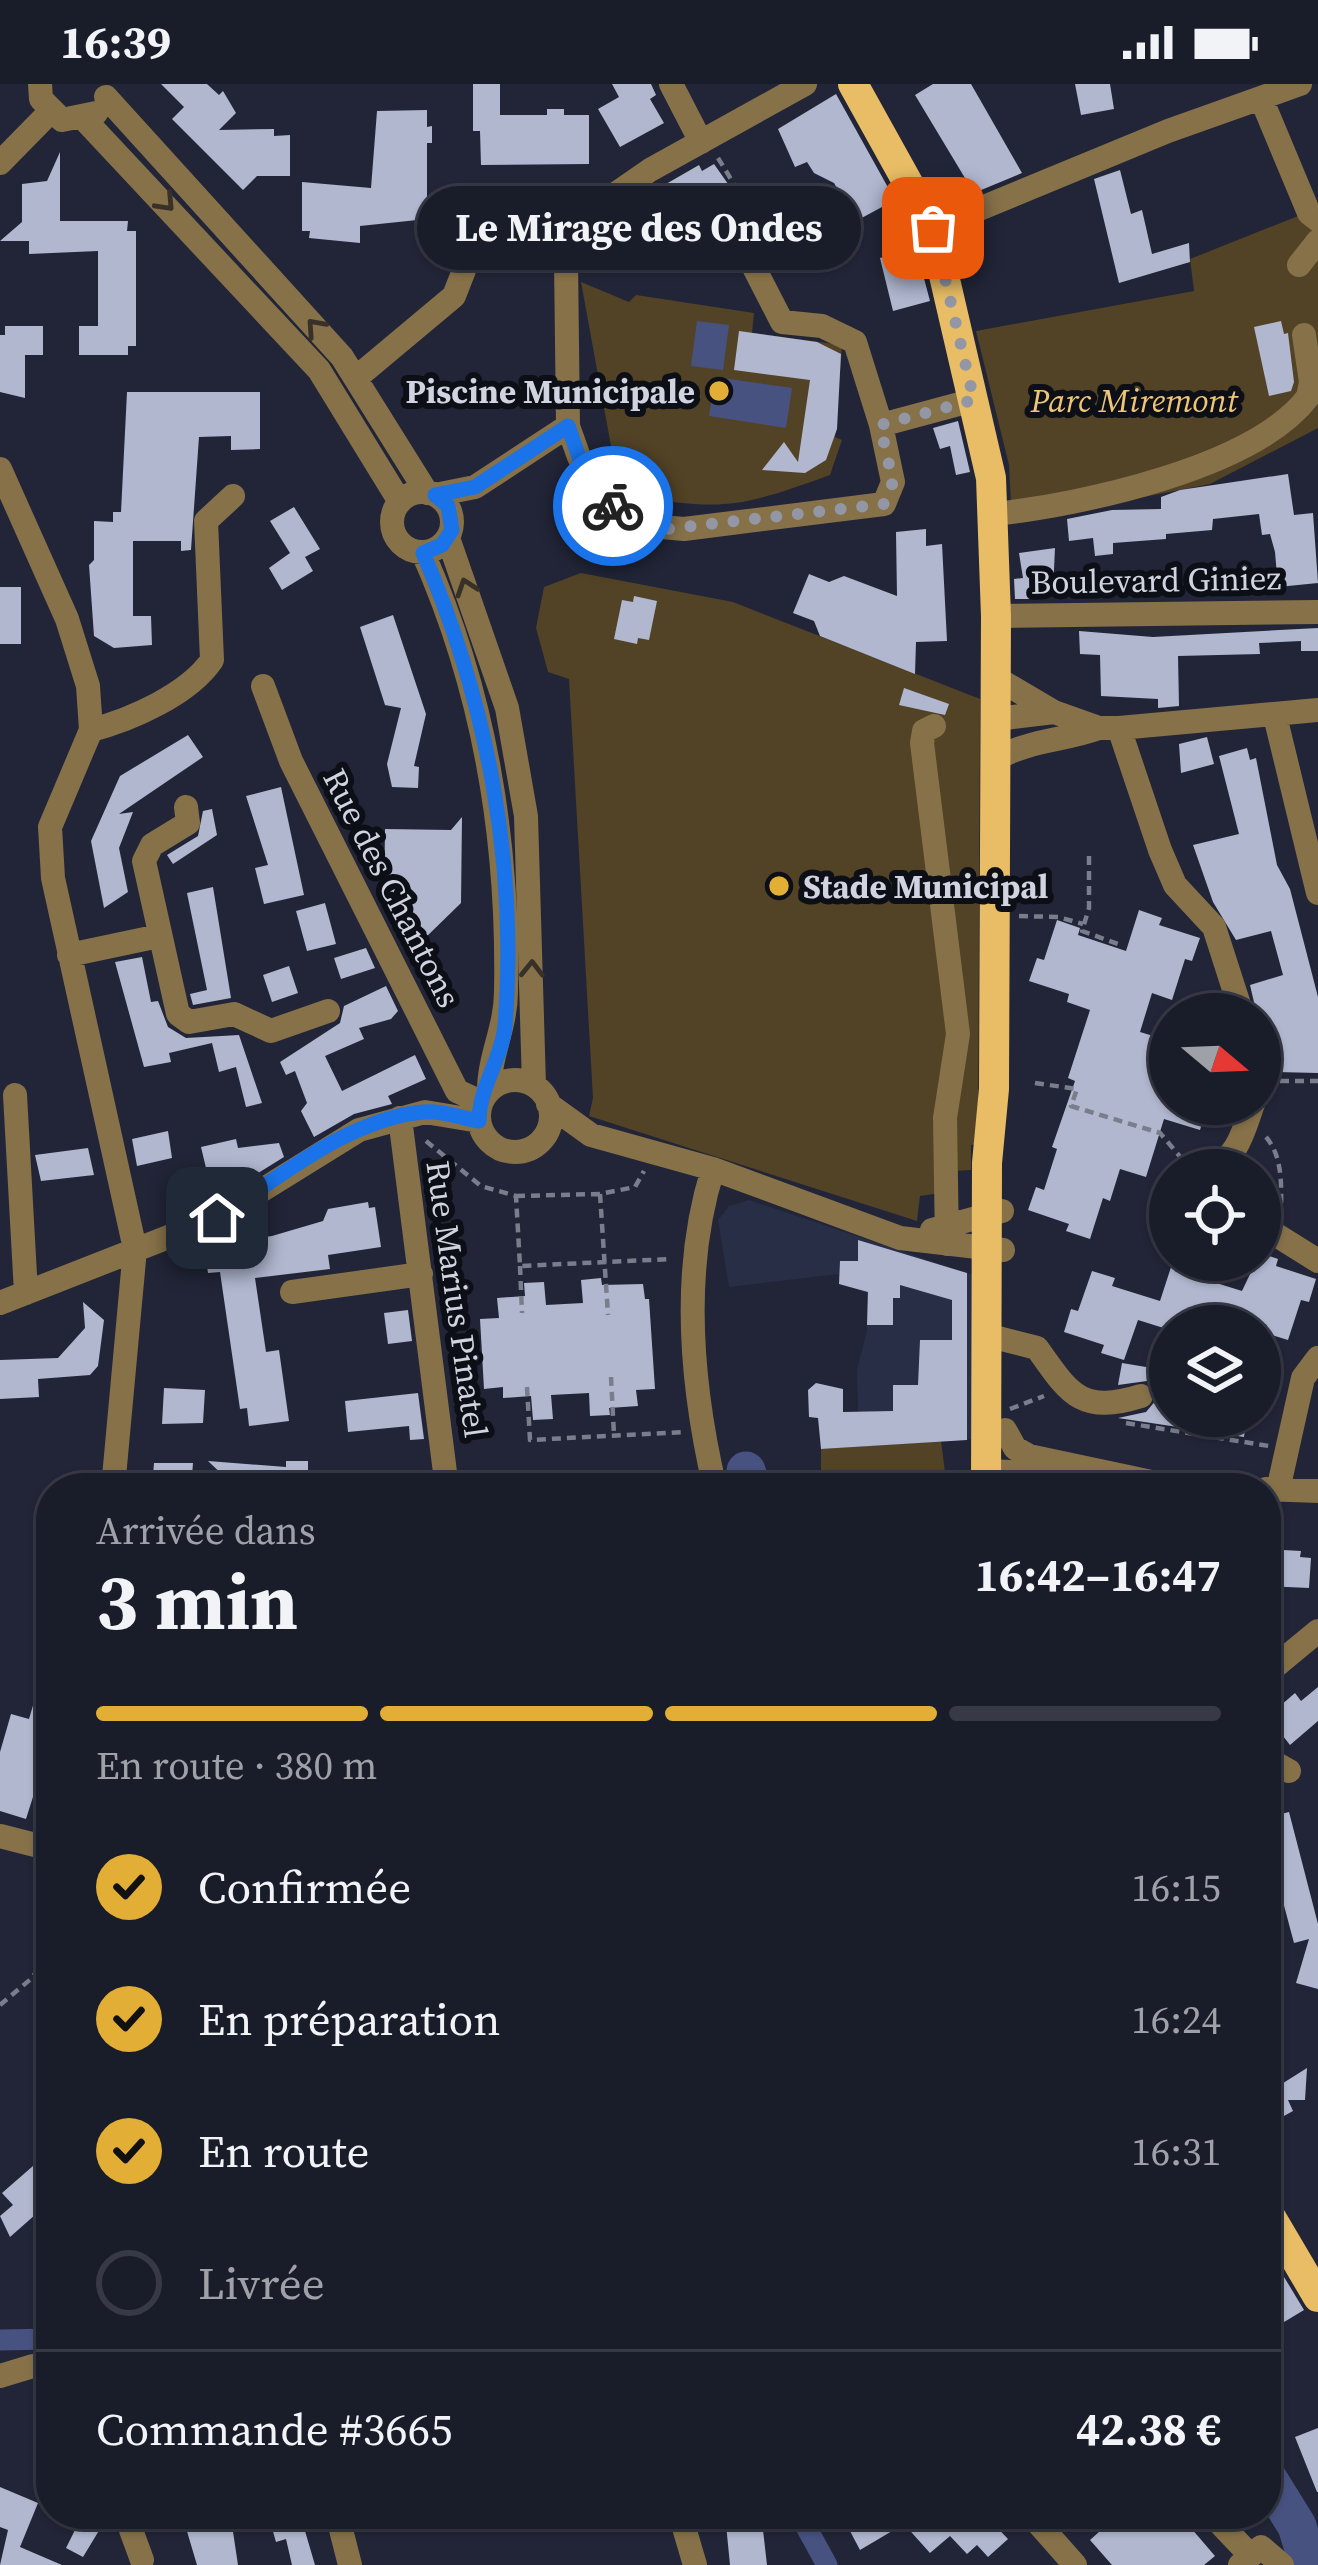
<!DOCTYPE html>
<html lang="fr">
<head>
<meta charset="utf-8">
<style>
	body { margin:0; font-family:"Source Serif 4",serif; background:#262935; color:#f1f3f6; height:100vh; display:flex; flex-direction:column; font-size:45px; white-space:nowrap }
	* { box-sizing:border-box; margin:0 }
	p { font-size:39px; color:#9fa1a8 }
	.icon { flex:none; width:66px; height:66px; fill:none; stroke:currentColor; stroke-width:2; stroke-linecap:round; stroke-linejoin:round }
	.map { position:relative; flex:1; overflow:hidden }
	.side { position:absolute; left:36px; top:1389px; width:1245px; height:1056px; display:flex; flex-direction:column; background:#191c29; border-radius:48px; box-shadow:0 3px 9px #0004,0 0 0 3px #373a46 }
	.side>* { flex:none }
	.needle { width:78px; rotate:109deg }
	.fabs { position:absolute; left:1149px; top:909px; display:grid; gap:24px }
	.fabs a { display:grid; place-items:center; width:132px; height:132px; border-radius:50%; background:#191c29; box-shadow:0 3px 9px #0004,0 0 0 3px #373a46; font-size:60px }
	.pin { position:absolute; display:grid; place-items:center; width:102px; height:102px; color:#fff; margin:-51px; border-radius:24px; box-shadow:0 6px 18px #0006 }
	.courier { position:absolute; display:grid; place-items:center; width:120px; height:120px; margin:-60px; border:9px solid #1a73e8; border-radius:50%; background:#fff; color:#222; box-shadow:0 3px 15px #0007 }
	.bubble { position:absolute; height:84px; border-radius:42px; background:#191c29; box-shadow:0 3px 9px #0004,0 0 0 3px #373a46; font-size:39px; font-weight:700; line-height:84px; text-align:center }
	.overview em { font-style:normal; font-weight:700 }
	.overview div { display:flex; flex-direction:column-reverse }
	.overview { display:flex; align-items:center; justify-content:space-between; height:204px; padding:0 60px }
	h1 { font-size:78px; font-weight:700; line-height:90px }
	.bar { display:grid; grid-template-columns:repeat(4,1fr); gap:18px 12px; align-content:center; height:144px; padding:0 60px }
	.bar i { height:15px; border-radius:9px; background:#373a46 }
	.bar .selected { background:#e3ae35 }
	.bar p { grid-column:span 4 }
	.line { display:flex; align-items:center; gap:30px; padding:0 60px; border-top:3px solid #373a46 }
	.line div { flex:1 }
	ol { padding:0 60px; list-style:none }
	li { display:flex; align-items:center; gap:36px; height:132px }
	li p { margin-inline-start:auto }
	li .icon { padding:12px; border-radius:50%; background:#e3ae35; color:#111; stroke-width:4 }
	li:last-child { color:#9fa1a8 }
	li i { width:66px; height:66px; border:6px solid #373a46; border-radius:50% }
	.status { display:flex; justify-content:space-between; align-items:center; height:84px; padding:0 60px; background:#191c29; direction:ltr }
	.status svg { height:33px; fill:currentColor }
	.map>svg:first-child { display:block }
	.built { fill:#282e46 }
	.green { fill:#524326 }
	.water { fill:#475281 }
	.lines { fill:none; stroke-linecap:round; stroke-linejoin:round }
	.canal { stroke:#475281; stroke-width:21 }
	.river { stroke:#475281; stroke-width:39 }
	.building { fill:#b0b7cf }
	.path { stroke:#7a7d8c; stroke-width:4.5; stroke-dasharray:9 6; stroke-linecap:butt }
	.minor { stroke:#867149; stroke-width:24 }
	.major { stroke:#e8bd65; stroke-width:30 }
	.oneway { stroke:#373128 }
	.done { stroke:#9397a5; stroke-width:12; stroke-dasharray:0 21.6 }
	.route { stroke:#1a73e8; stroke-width:15 }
	.poi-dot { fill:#e3ae35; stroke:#0d0f17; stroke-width:4.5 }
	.labels { text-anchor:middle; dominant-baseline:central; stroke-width:12; stroke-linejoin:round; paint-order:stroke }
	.poi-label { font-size:33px; font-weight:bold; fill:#d1d4e0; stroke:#0d0f17; text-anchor:end }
	.park-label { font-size:33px; font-style:italic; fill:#eec676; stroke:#0d0f17 }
	.street-label { font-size:33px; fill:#d1d4e0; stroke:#0d0f17 }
</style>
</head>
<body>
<div class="status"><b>16:39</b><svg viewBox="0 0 49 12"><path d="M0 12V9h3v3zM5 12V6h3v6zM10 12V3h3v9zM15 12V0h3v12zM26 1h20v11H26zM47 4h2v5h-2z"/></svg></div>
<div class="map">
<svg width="1318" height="2481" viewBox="0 0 1318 2481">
	<rect width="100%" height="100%" fill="#212537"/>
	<path class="built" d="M749,1116L976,1192L977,1355L859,1362L857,1285L867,1247V1209L839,1200V1190L729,1203L718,1136L729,1122Z"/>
	<path class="green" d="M1318,124V344L1210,400L1012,439L1009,381L976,247L1194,207L1190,175Z
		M581,198L629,218L636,211L754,229L752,249L842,261L835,353L842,356L830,391C741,423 724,428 630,411L611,362Z
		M581,489L733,518L980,615L978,1060L971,1061V1086L954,1087V1107L920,1112L917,1137L589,1032L593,1014L569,595L548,588L536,544L544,503Z
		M941,1357L947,1404H821V1365Z"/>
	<path class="water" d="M697,237L729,241L723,286L691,282Z
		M715,293L792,304L786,344L709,332Z"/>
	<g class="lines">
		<path class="canal" d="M0,2256L51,2255
			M799,2430L827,2481"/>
		<path class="river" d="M746,1387L752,1404
			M1266,2392L1297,2442L1309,2481"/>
	</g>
	<path class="building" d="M161,0H207L219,11L223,7L236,29L219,46L274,45V52L290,51V92H257L243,106L172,35L184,23Z
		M473,0H500V31H547V25H564V31H589V80L481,81L480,47H473Z
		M612,0H651L656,11L650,15L664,39L620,63L598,25L619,13Z
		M933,0H971L1022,89L974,109L915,11Z
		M1075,0H1110L1114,25L1081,31Z
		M836,10L895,116L856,137L834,99L814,89L807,78L795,83L778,45Z
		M427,26V43L432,42V59H427V135L360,142V159L309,154L310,147H302V98L371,104L377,27Z
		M60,68V137H128L127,147H136V262H128V271H79V242H98V167L29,170V157H0L22,138V100L47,97Z
		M714,80L733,107L740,142L662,167L625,163L620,141L650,120L669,115L666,100L699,81L702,87Z
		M1120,86L1131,130L1142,126L1152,170L1189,159L1190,178L1119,199L1094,95Z
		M916,164L930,217L893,227L880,174Z
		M1281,237L1284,250L1288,249L1294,298L1291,307L1269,312L1254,243Z
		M5,242H43V271H25V314L0,308V251H5Z
		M739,247L817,258L841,270L837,345L826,376L805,389L762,386L784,358L798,378L810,296L734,286Z
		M127,308H260V365L231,366V352L199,353L191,466L181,467V457H133V532H151L152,561L114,564L94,552L89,481L94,476V437L113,438V428H121Z
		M958,337L970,388L956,391L950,362L940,365L933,344Z
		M1288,390L1294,431L1313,429L1318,499L1278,503L1275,468L1270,450L1262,451L1259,430L1213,435L1212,446L1166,450V455L1113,459V470L1095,472L1093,454L1069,457L1067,435L1112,426L1161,425V413L1180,406Z
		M294,423L320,465L305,473L313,487L282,506L269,484L290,469L270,437Z
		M926,445V462L942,460L947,557L916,558L915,590L820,552L814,537L793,529L809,490L829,498L844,492L897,512L896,448Z
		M1055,464L1053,507L1043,508L1044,515H1015L1014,495L1023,494L1019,469Z
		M0,503H21V560H0Z
		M634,512L657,517L649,556L638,554L637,560L614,555L622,516L633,518Z
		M393,531L426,630L414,682L419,683L418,704L392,703L387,680L401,624L385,621L360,543Z
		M1318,544V567H1301V557L1259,559L1260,570L1178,572L1179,622L1158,624V615L1101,612L1100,571L1080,570L1079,547L1153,553Z
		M904,604L949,620L945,631L899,621Z
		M188,651L203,673L119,730L133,728L119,764L128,808L104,824L91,757L120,692Z
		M1207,653L1214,680L1181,689L1179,660Z
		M1247,664L1250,676L1256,674L1277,781L1290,805L1318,913V989L1276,988L1266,970L1250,901L1283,891L1271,847L1236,856L1213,818L1193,761L1239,750L1219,672Z
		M281,703L304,811L264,820L255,784L268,781L246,712Z
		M212,725L217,751L173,780L167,771L198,752L203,727Z
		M462,733L461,819L423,856L384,818L385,745L451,746Z
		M213,803L231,914L193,921L190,910L207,906L187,809Z
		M325,819L336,860L307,867L296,827Z
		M1139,826L1162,834L1159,841L1200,854L1192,877L1185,875L1172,916L1152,909L1140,948L1170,957V1020H1208L1200,1046L1164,1035L1146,1093L1120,1085L1110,1117L1103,1114L1090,1155L1066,1147L1069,1140L1028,1126L1036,1103L1044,1106L1057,1065L1052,1063L1075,997L1068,994L1090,926L1067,918L1069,910L1029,897L1037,874L1044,876L1057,836L1080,844L1078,851L1126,867Z
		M366,864L375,884L341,895L334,874Z
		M142,873L151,918L158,917L168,943L186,954L239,951L262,1019L246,1023L236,983L219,988L212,959L169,969L171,978L144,983L115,878Z
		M289,882L298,909L272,918L263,891Z
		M386,902L398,927L391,935L359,944L364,955L325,972L342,1007L415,971L426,995L388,1012L392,1020L354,1030L314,1053L301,1027L307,1019L295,987L286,991L280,978L340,939L344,922Z
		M168,1047L172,1074L137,1082L132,1055Z
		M236,1055L238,1064L279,1059L284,1073L255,1091L210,1101L201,1063Z
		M88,1064L94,1091L41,1097L35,1071Z
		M368,1118L369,1124L375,1123L381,1163L328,1171L330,1185L255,1194L266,1268L279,1266L289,1337L249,1342L247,1324L240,1325L220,1188L208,1189L204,1161L272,1152L323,1137L328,1125Z
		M858,1156L967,1189V1356L821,1365L818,1334L809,1333L808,1306L816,1299L843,1305V1328L893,1327V1301H918L920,1256H952V1216L900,1201V1214H893V1241H867L868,1208L839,1200L840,1177H858Z
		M1260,1169L1278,1175L1276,1182L1316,1195L1309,1218L1301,1216L1288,1256L1265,1249L1267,1241L1219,1226L1214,1242L1170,1246L1138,1236L1124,1276L1101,1269L1104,1261L1064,1248L1071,1225L1078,1227L1092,1187L1115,1194L1112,1202L1160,1217L1173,1177L1196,1184L1194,1192L1242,1207Z
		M601,1194L602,1201L643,1200L645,1215H649L655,1305L636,1306L638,1322L609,1324L610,1331L590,1332L589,1309L551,1311L553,1335L533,1336L531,1312L503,1314V1303L484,1305L480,1235L499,1234L497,1214L525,1212L524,1199L544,1198L546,1221L583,1219L581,1196Z
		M83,1218L104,1236L98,1282L90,1291L38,1295L39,1313L0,1315V1276L58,1274L85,1244Z
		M408,1226L412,1257L388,1260L384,1229Z
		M1122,1279L1170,1287V1332H1247L1244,1353L1118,1334L1146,1328L1157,1315L1147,1297L1118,1301Z
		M164,1304L205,1306L203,1339L162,1340Z
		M418,1309L424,1355L410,1356L409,1342L348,1348L345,1317Z
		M208,1377L286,1383V1377H308V1401L227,1404L228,1396Z
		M154,1379H193L191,1404H152Z
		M1266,1465L1301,1467L1300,1473L1311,1474L1309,1504L1266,1502Z
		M1318,1603V1637L1290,1661L1275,1642L1281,1637L1273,1628L1295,1609L1301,1617Z
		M34,1618L51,1623V1656L26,1735L0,1727V1668L11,1630L29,1635Z
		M1266,1696H1272L1281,1730L1289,1728L1318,1840V1905L1296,1899L1309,1855L1294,1859L1282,1814L1277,1815L1266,1774Z
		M1266,1974L1280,2001L1307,1984L1305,2016H1288L1293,2027L1266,2042Z
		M33,2082L51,2103L40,2112L44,2123L10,2153L0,2132L13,2121L2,2109Z
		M1266,2163L1304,2226L1266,2249Z
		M1318,2344V2408H1317L1295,2353Z
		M0,2403L38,2419L20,2463L62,2481H0L8,2446L0,2443Z
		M83,2430H109L83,2473L66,2464Z
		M268,2430H300L315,2481H292L286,2455L276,2458Z
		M725,2430H751L755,2447L763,2446L767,2481H730Z
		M841,2430H953L969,2448L986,2432L1008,2455L988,2473L977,2461L967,2470L950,2452L930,2469L904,2440L860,2466Z
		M1119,2430H1179L1215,2472L1204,2481H1112L1090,2456Z
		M220,2434L223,2444L232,2441L238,2481H197L186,2444Z"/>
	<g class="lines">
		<path class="path" d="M718,74L737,105L746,140
			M1089,772V824L1082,847L1118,860
			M1019,832L1058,833L1083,840
			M1280,997H1318
			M1035,999L1077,1005L1071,1022L1160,1049L1188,1082
			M1266,1053C1284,1074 1281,1105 1281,1132
			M426,1057L481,1102L516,1112L520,1182L671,1175
			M600,1110L608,1231
			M516,1112L600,1110L635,1103L644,1087
			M520,1182L522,1229
			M611,1293L614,1351
			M527,1303L530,1356L684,1348
			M1010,1325L1044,1312
			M1126,1339L1269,1362
			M0,1921L32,1894L51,1865"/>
		<path class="minor" d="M40,0L41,15L62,36L96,29
			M671,0L701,58
			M106,13L342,273L427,409
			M1261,14L1309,129L1318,136
			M84,35L319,286L400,418
			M0,79L50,28
			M933,144L1168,47L1300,0
			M743,162L782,238L822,242L855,258L881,341
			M1299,181L1318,157
			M356,294L454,212L480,145L515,135L581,137
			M568,342L579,373L629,440L684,445L884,420L893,398L881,341L974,316
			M0,385L67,535L88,602L91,646L50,743L53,794L135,1165L113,1404
			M392 438a30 30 0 1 1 60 0a30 30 0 1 1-60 0Z
			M435,411L475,403L568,342L566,176L585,131L650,86L805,0
			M994,430C1080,421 1254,384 1308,313L1311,298L1304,251
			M448,454L507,624L526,732L534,1001
			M423,469C485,609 509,755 506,908C506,943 489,973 489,1006
			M996,532L1318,528
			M996,594L1054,628
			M263,602L291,677L457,1007L481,1018
			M1275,632L1318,809
			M997,635L1054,628L1099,644H1119L1318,626
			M934,642L924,647L922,659L958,950L945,1034L947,1160
			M1119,644L1160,766L1175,801L1214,843L1242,930
			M91,646C131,636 189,610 212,576L206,437L233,412
			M996,675C1029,656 1063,657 1099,644
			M186,723L188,739L152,761L144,777L178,930L189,938L234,930L271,947L328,927
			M69,871L159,852
			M1260,985V1002
			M479 1032a36 36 0 1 1 72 0a36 36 0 1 1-72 0Z
			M15,1011L26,1209
			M548,1020L591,1051L713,1085L900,1154L1003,1166
			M400,1034L447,1404
			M713,1085C681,1186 691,1301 715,1404
			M1209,1086C1238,1074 1243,1048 1253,1020
			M932,1146L1002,1127
			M1260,1149L1278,1152L1318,1177
			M292,1208L421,1190
			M0,1219L217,1134L359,1046L425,1028L479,1037
			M986,1251L1037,1264C1069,1309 1080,1331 1141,1312
			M1005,1346L1015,1364L1029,1372L1175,1403
			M986,1387L1060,1390
			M1037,1403L1087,1404
			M1160,1404H1217
			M1266,1405L1318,1407
			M1278,1406L1303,1294L1318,1274
			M1266,1590L1318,1547
			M1266,1674L1289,1687
			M0,1752L47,1764L51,1754
			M1266,1879H1269
			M0,2292L33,2282L51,2285
			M136,2430L131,2446L142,2476
			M337,2430L350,2481
			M680,2430L695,2481
			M1030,2430L1075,2481
			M1211,2430L1250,2471
			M1240,2481L1261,2463L1282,2481"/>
		<path class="major" d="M853,0L933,144L991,394L996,532L994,1005L987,1079L986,1404
			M1266,2125L1318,2213"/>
	</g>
	<defs><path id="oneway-chevron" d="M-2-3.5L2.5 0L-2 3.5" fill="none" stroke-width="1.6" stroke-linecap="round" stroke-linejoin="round" transform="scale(3)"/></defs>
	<g class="oneway">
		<use href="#oneway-chevron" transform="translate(166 119) rotate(47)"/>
		<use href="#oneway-chevron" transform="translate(315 243) rotate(-132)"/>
		<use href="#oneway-chevron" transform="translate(466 503) rotate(-109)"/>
		<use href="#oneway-chevron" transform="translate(532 885) rotate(-89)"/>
	</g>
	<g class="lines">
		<path class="done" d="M613,422L629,440L658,446L884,420L893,398L880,341L974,316L933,144"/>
		<path class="route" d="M217,1134C279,1094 348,1035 423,1028C440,1026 462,1034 479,1037C479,1004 502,974 505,942C518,780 487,617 423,469L442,461L452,446L448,422L435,411L475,403L568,342L579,373L613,422"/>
	</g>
	<g class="poi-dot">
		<circle cx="719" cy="307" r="12"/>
		<circle cx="779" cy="802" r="12"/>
	</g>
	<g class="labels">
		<g class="poi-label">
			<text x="695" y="307">Piscine Municipale</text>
			<text x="803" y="802" text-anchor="start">Stade Municipal</text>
		</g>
		<g class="park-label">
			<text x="1134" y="316">Parc Miremont</text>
		</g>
		<g class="street-label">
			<text transform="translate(1156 496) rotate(-1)">Boulevard Giniez</text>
			<text transform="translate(392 804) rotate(63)">Rue des Chantons</text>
			<text transform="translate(457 1215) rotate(82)">Rue Marius Pinatel</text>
		</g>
	</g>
</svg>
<div class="fabs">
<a><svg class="needle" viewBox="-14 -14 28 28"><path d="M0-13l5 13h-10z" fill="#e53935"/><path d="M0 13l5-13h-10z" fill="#9fa1a8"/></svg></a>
<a><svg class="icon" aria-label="locate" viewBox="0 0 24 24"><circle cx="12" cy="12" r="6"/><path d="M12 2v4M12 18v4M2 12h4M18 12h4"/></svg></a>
<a><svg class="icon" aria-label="layers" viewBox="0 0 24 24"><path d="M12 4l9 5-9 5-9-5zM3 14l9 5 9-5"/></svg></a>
</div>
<div class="pin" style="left:933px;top:144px;background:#ea580c"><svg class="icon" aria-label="bag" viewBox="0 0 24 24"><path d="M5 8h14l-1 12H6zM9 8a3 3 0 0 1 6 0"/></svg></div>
<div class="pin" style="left:217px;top:1134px;background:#1f2937"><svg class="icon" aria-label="home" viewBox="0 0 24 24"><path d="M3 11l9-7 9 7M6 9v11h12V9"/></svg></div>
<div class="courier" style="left:613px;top:422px"><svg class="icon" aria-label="bike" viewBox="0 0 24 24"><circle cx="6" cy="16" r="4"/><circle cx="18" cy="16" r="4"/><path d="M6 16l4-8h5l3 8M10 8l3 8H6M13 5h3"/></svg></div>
<div class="bubble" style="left:417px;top:102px;width:444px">Le Mirage des Ondes</div>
<section class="side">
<div class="overview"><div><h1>3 min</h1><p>Arrivée dans</p></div><em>16:42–16:47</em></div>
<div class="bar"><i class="selected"></i><i class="selected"></i><i class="selected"></i><i></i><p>En route · 380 m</p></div>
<ol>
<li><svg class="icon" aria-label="check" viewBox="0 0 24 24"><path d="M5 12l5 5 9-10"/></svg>Confirmée<p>16:15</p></li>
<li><svg class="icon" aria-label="check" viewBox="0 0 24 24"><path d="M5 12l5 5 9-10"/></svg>En préparation<p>16:24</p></li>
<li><svg class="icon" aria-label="check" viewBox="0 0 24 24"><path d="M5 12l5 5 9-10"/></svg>En route<p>16:31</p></li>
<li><i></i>Livrée</li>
</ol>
<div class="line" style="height:156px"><div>Commande #3665</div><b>42.38 €</b></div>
</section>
</div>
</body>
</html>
